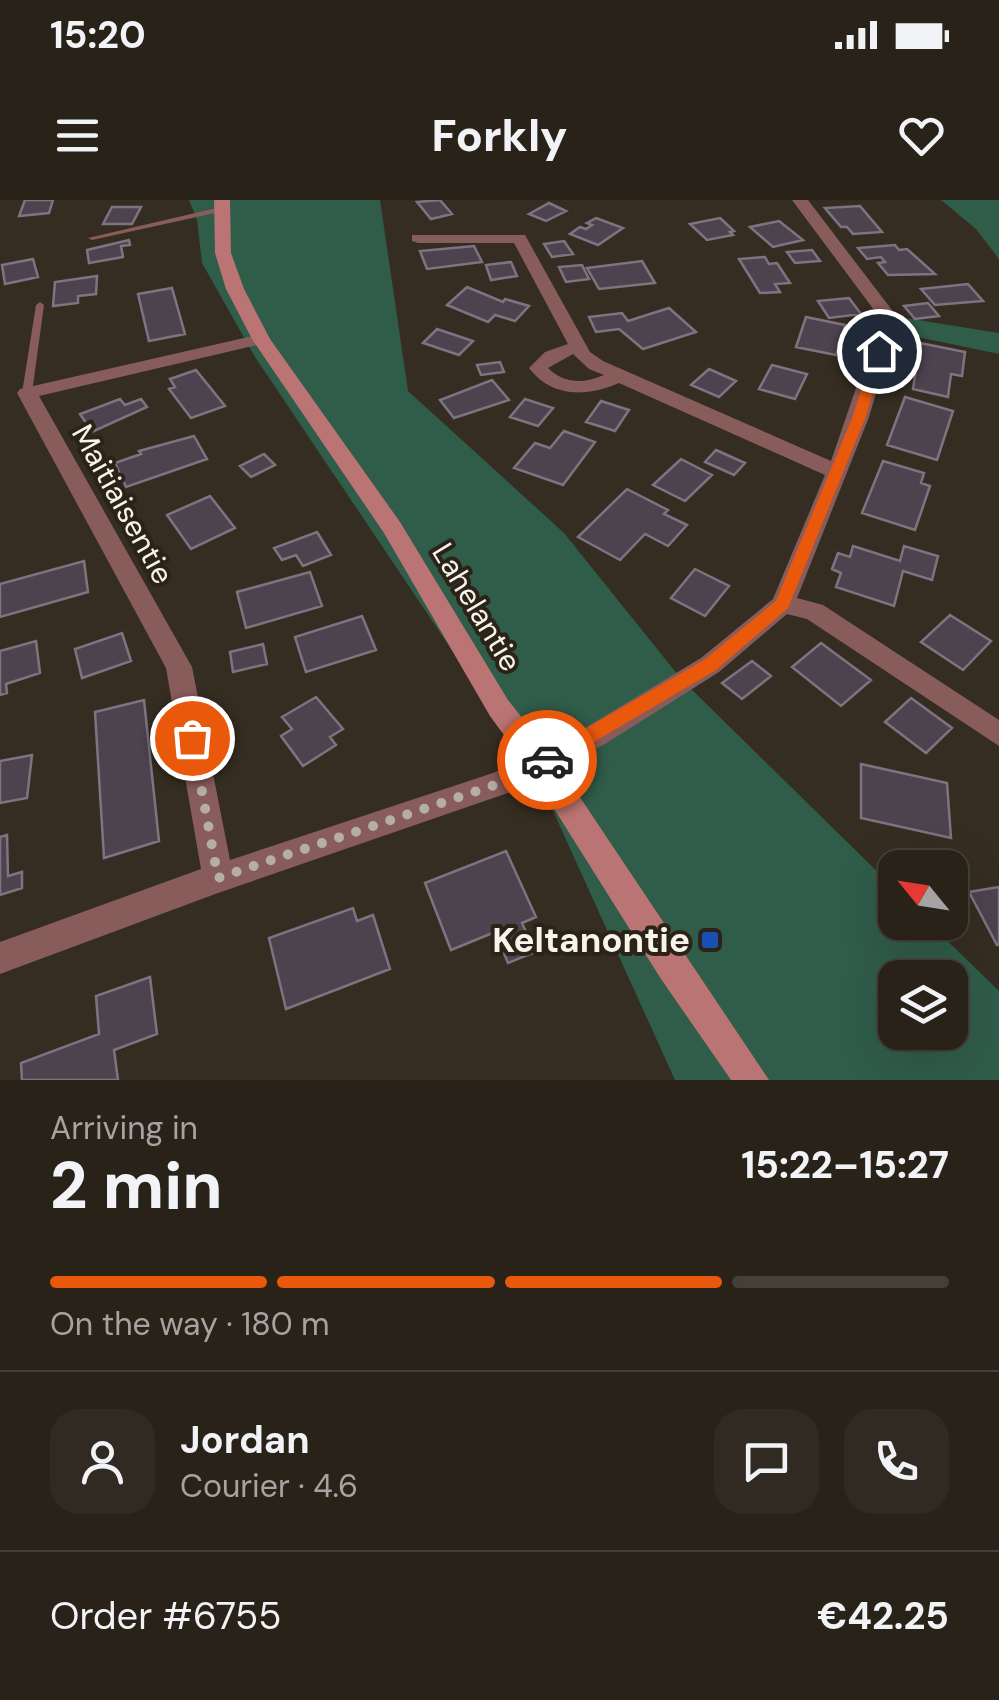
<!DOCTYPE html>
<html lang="en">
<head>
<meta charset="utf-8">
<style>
	body { margin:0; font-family:"DM Sans",sans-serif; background:#302a22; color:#f1f3f6; height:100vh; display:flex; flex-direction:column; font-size:38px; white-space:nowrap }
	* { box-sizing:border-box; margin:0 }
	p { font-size:32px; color:#a5a4a2 }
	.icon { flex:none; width:55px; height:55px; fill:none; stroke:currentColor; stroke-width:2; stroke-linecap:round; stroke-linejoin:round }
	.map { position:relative; height:880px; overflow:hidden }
	.panel { display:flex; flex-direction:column; background:#282219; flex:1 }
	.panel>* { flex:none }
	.needle { width:65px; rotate:300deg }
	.tools { position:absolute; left:878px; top:650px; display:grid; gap:20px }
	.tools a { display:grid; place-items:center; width:90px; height:90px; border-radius:20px; background:#282219; box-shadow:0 10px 40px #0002,0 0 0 2px #443f38; font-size:50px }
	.pin { position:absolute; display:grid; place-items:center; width:85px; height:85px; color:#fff; margin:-42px; border:5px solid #fff; border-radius:50%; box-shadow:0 2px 10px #0007 }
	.courier { position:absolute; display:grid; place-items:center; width:100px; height:100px; margin:-50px; border:8px solid #ea580c; border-radius:50%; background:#fff; color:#222; box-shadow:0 2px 12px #0007 }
	.overview em { font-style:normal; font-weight:800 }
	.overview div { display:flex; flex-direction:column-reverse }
	.overview { display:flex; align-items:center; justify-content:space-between; height:170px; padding:0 50px }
	h1 { font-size:65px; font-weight:800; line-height:75px }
	.bar { display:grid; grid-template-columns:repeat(4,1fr); gap:15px 10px; align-content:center; height:120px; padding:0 50px }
	.bar i { height:12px; border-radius:8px; background:#443f38 }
	.bar .active { background:#ea580c }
	.bar p { grid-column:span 4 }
	.line { display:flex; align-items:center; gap:25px; padding:0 50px; border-top:2px solid #443f38 }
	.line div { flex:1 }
	.round { display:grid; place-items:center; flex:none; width:105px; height:105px; border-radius:30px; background:#302a22 }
	.status { display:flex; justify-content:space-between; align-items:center; height:70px; padding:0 50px; background:#282219; direction:ltr }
	.status svg { height:28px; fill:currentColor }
	header { display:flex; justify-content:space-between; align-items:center; height:130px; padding:0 50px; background:#282219; font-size:45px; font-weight:800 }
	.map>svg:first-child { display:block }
	.green { fill:#305c4a; fill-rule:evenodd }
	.building { fill:#4c434f; stroke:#7e7481; stroke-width:2.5 }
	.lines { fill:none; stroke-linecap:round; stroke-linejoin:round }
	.service { fill:#885c5b; fill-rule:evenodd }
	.minor { fill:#885c5b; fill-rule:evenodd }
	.secondary { fill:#ba7473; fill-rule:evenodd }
	.route { fill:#ea580c }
	.done { stroke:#b4aea4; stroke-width:10; stroke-dasharray:0 18 }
	.transit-dot { fill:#1a4fb4; stroke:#2b2318; stroke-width:4 }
	.labels { text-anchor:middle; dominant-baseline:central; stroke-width:8; stroke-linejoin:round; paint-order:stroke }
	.street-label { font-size:30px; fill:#f8f3eb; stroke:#2b2318 }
	.near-poi-label { font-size:35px; font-weight:bold; fill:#f8f3eb; stroke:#2b2318; text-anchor:end }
</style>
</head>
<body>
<div class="status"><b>15:20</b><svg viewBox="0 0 49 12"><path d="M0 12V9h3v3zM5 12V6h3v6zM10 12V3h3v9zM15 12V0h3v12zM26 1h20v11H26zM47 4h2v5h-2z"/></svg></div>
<header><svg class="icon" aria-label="menu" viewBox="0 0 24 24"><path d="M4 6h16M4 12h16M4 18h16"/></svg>Forkly<svg class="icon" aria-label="heart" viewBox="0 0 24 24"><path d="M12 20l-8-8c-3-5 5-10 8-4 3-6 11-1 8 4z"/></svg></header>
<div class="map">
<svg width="999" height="880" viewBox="0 0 999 880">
	<rect width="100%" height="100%" fill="#352d21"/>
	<path class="green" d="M189,0H380L408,191L564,333L682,480L895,689V722L929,723L999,791V880H675L539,580L255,157L202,63L197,20ZM895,778H950V832H895Z
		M941,0H999V59L976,29Z
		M893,116L999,133V154L889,131Z"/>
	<path class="building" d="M25,0H53L49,13L19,16Z
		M440,0L452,14L431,19L417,2Z
		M549,3L566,11L546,21L529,14Z
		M860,6L882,32L853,34L847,27H841L825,8Z
		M112,7H141L132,24H103Z
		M596,18L623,28L598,45L570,34L580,27L586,29L592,25L587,23Z
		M720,18L734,31L730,32L733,35L707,40L690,24Z
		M779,21L803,40L773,47L750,27Z
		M129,40L130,45L121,46L123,57L89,63L87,50Z
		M564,41L573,54L552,57L544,44Z
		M895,45L899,50L907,49L935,74L888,75L878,63L885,62L881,57L867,59L858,48Z
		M474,46L482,62L427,69L420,51Z
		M812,50L820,61L795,63L787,52Z
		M765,57L769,64L777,63L790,83L775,84L780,92L760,93L739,59Z
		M33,59L38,77L5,84L2,65Z
		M642,61L655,83L599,89L587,68Z
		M511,62L517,76L491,80L486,65Z
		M582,65L589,79L566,82L559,67Z
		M97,76L96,94L78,96V103L53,106L55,82Z
		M968,84L983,101L935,105L921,89Z
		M467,87L503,102L505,99L529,106L515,121L495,115L488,122L447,105Z
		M172,88L185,134L149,141L138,94Z
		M849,98L861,114L829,118L818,101Z
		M928,103L939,116L915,119L904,106Z
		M669,108L696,132L643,149L619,129L596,132L589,117L622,113L628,121Z
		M806,117L845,125L836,155L796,147Z
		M437,129L473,141L459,155L423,143Z
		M920,143L965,152L962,176L951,174L948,197L913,189Z
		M500,162L504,172L481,175L477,165Z
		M772,165L807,174L795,199L759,189Z
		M709,169L736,181L719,197L691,185Z
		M196,170L225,206L191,218L169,189L175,187L170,179Z
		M492,180L509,200L454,218L440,200Z
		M905,197L953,211L937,260L887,245Z
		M120,199L125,205L141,199L147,207L92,232L80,214Z
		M525,199L553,208L538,226L510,217Z
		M601,201L629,210L615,231L586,222Z
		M564,231L595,242L563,285L514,268L535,243L550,248Z
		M194,236L207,259L126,287L115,263L141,254L139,251Z
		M716,250L745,263L734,275L705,262Z
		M264,254L275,265L251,277L240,266Z
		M681,259L712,275L685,301L653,285Z
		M883,261L924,273L921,283L930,286L915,330L862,313Z
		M627,289L668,310L664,314L687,325L668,346L645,334L620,360L578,337Z
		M210,296L235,328L191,349L167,315Z
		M317,332L331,355L303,366L296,355L282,360L274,348Z
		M853,346L900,361L904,346L938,356L932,380L903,371L894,406L836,387L841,373L832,369L838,353L850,357Z
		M84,361L88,392L0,417V384Z
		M695,369L729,386L705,416L671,398Z
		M310,372L322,406L246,428L237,392Z
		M950,415L991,441L963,470L921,442Z
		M362,416L376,450L306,472L295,437Z
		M122,433L131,461L82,478L75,449Z
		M36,441L40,473L6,484L7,493L0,495V451Z
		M821,443L871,480L841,506L792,467Z
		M263,444L267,464L233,472L230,452Z
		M752,461L771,476L742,499L722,483Z
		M316,497L343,529L330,537L336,545L303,566L281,536L292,529L282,517Z
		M911,498L952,528L926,553L885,522Z
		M144,500L159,641L104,658L95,512Z
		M32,555L27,598L0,603V561Z
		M861,564L947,583L951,638L861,618Z
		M7,635L8,676L22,672V688L0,695V637Z
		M506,651L536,717L522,723L535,752L508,763L495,732L451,750L425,683Z
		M999,687V745H997L969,692Z
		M353,708L357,721L373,715L390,769L286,809L269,738Z
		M150,777L157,834L114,850L118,880H22L21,863L99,834L96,796Z"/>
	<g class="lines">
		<path class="service" d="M221,7L225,9L224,11L92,40L88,38Z
			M40,102L44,105L32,193L27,196L22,193L36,105Z"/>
		<path class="minor" d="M792,0H808L898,118L869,217L797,398L823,405L999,520V546L807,419L787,414L719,472L605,544L511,592L218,693L0,774V742L201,669L166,468L17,193L20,189L261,134L270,139L261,144L39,196L192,467L230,660L493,573L585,528L701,458L773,399L825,275L619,183C587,197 552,198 529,168L545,152L568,144L514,43H418L412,41V35H525L590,152L603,161L831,261L880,118ZM573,154L589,169L604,175C583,184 565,184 548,168Z"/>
		<path class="secondary" d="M214,0H230L231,53L244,89L270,139L400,322L508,500L551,554L769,880H731L661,779L531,572L490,516L384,333L252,139L226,89L215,53Z"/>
	</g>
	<path class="route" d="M879,147L885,151L866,216L788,408L716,470L553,566H540V555L704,460L776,401L853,216L873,151Z"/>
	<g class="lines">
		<path class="done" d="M192,538L218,678L501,583L547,560"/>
	</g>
	<rect class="transit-dot" x="700" y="730" width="20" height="20" rx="5"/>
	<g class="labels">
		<g class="street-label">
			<text transform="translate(123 304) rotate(61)">Maitiaisentie</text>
			<text transform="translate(477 407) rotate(59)">Lahelantie</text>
		</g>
		<g class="near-poi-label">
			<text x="690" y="740">Keltanontie</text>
		</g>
	</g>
</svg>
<div class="tools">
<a><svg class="needle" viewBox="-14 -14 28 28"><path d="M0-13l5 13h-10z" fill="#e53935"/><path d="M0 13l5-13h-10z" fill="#a5a4a2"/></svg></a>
<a><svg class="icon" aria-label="layers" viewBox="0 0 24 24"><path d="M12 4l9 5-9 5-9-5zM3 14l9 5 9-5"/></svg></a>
</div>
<div class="pin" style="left:192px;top:538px;background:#ea580c"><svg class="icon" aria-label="bag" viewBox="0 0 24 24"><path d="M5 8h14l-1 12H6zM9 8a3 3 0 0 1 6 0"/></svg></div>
<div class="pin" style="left:879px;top:151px;background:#1f2937"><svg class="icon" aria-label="home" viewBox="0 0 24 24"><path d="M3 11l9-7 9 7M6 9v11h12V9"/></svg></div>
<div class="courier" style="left:547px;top:560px"><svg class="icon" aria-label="car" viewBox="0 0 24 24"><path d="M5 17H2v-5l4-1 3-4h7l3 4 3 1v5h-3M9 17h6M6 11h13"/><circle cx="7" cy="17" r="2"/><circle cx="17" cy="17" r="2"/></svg></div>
</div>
<section class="panel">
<div class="overview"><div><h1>2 min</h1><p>Arriving in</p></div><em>15:22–15:27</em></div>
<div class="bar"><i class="active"></i><i class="active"></i><i class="active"></i><i></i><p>On the way · 180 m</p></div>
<div class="line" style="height:180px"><a class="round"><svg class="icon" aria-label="person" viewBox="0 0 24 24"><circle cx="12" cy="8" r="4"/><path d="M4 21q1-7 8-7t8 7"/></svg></a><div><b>Jordan</b><p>Courier · 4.6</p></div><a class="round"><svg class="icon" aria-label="chat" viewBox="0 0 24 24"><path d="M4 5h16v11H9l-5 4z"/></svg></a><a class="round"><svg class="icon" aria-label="phone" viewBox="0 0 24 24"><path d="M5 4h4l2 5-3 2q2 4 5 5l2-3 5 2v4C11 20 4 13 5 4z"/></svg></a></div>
<div class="line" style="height:130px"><div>Order #6755</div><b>€42.25</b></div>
</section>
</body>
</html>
